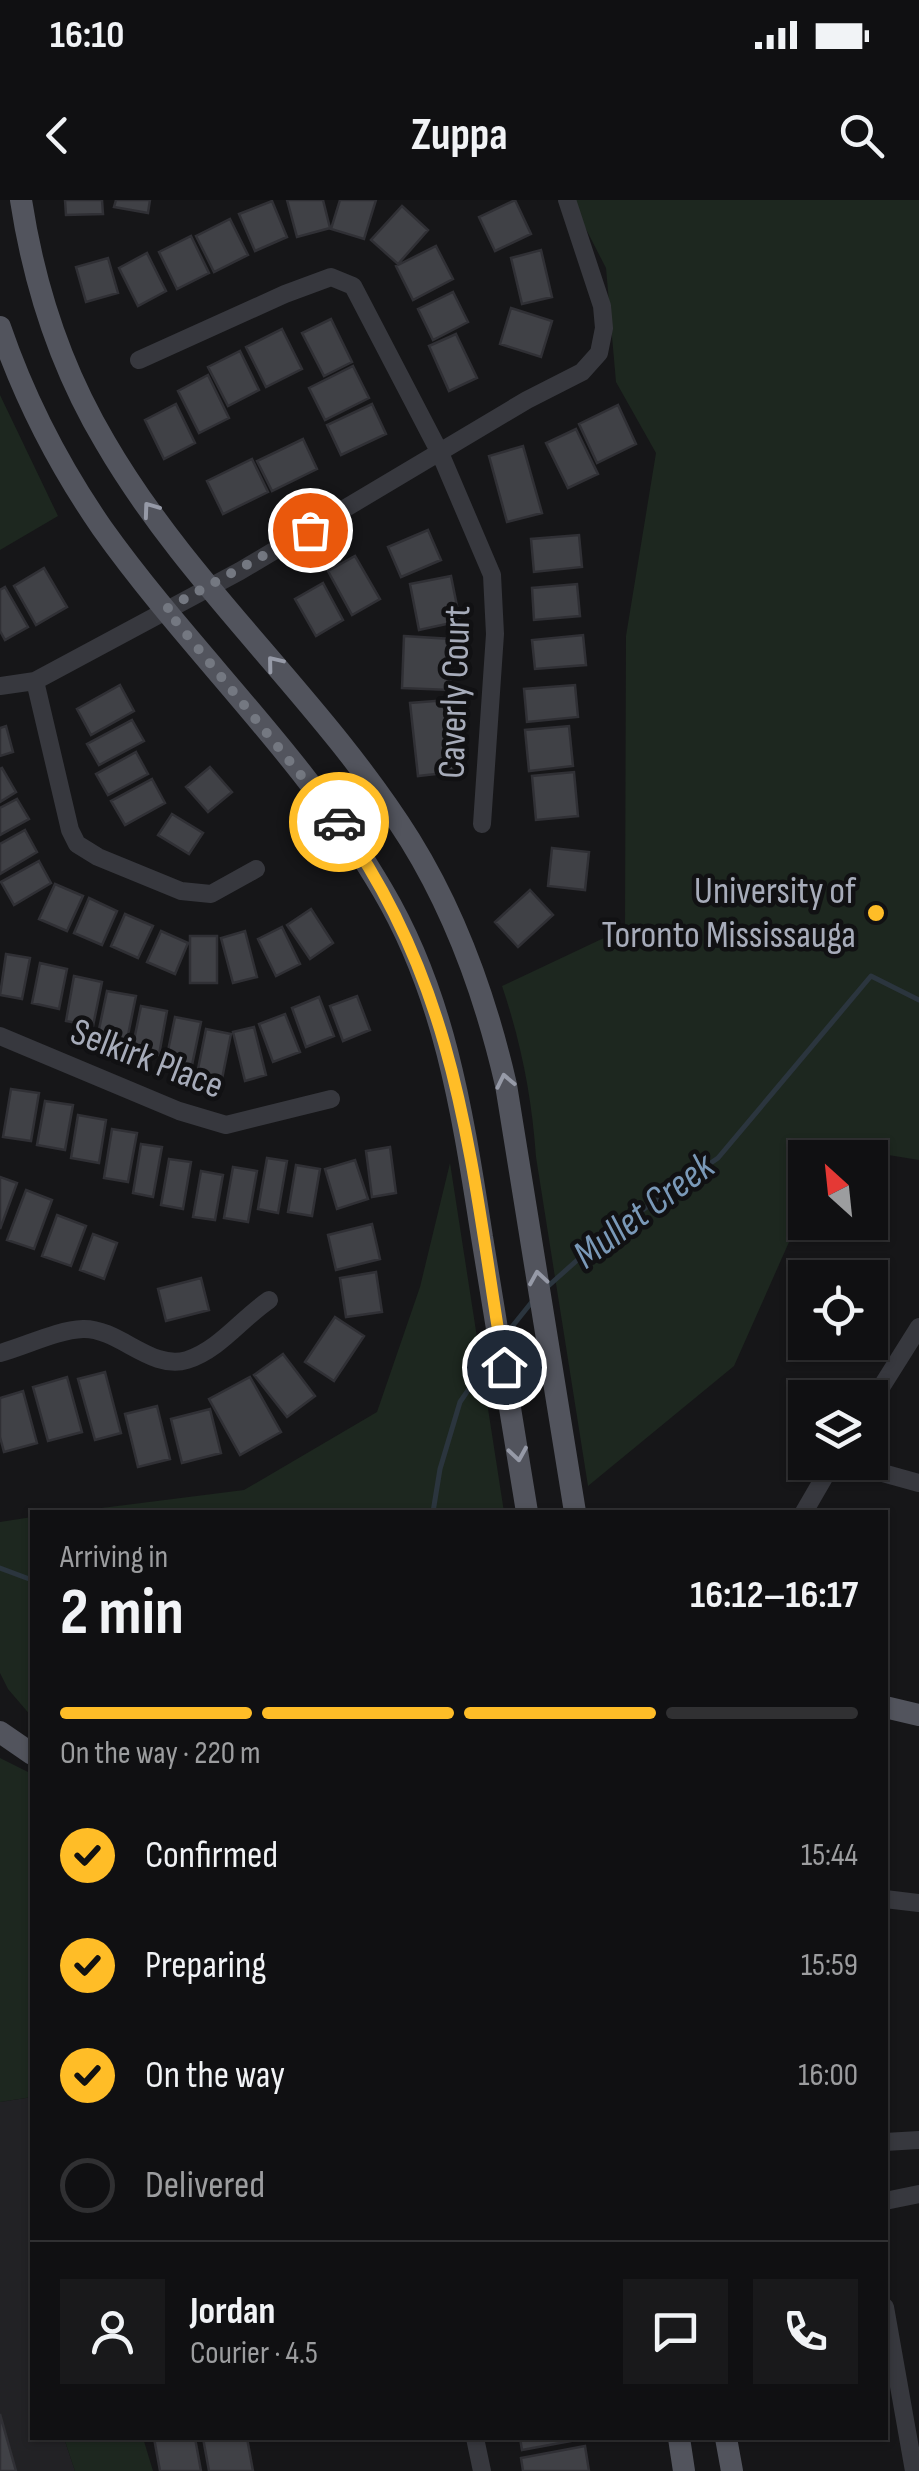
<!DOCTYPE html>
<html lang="en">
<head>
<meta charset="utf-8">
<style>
	body { margin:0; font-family:"Sofia Sans Condensed",sans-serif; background:#19191b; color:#f1f3f6; height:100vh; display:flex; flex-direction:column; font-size:38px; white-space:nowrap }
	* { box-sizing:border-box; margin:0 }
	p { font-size:32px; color:#9c9d9f }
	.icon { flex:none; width:55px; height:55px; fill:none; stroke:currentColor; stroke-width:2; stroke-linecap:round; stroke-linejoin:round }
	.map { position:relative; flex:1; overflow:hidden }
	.sheet { position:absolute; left:30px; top:1310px; width:858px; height:930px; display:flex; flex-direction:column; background:#101012; border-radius:0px; box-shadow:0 2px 8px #0004,0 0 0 2px #303032 }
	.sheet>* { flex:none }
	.needle { width:65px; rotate:333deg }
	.controls { position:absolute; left:788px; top:940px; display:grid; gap:20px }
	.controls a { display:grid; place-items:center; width:100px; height:100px; border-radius:0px; background:#101012; box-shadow:0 2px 8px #0004,0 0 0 2px #303032; font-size:50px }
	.pin { position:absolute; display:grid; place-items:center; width:85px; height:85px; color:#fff; margin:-42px; border:5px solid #fff; border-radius:50%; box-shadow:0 2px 10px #0007 }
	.courier { position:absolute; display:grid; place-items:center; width:100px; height:100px; margin:-50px; border:8px solid #ffbd27; border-radius:50%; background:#fff; color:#222; box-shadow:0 2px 12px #0007 }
	.overview em { font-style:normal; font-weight:700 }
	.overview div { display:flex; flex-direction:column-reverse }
	.overview { display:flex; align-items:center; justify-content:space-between; height:170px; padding:0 30px }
	h1 { font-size:65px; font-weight:700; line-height:75px }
	.bar { display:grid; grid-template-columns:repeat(4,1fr); gap:15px 10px; align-content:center; height:120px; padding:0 30px }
	.bar i { height:12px; border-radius:8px; background:#303032 }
	.bar .on { background:#ffbd27 }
	.bar p { grid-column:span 4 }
	.line { display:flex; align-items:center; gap:25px; padding:0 30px; border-top:2px solid #303032 }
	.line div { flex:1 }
	.round { display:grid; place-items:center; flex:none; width:105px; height:105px; border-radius:0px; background:#19191b }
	ol { padding:0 30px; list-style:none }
	li { display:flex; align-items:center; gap:30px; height:110px }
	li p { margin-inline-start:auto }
	li .icon { padding:10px; border-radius:50%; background:#ffbd27; color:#111; stroke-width:4 }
	li:last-child { color:#9c9d9f }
	li i { width:55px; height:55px; border:5px solid #303032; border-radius:50% }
	.status { display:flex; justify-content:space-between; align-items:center; height:70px; padding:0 50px; background:#101012; direction:ltr }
	.status svg { height:28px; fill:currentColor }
	header { display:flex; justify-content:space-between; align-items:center; height:130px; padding:0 30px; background:#101012; font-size:45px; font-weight:700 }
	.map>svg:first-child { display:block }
	.built { fill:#222225 }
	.green { fill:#1d271f }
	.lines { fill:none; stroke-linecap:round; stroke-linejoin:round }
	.stream { stroke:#2b353e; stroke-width:5 }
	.building { fill:#404146; stroke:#303035; stroke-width:2.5 }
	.minor { stroke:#37383e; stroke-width:18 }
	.major { stroke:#52545d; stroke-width:22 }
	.oneway { stroke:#969aa7 }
	.done { stroke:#747881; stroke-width:10; stroke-dasharray:0 18 }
	.route { stroke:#ffbd27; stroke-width:12 }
	.poi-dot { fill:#ffbd27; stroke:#111113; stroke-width:4 }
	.labels { text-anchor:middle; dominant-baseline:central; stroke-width:9; stroke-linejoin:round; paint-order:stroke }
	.street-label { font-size:38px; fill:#a7acba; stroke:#111113 }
	.poi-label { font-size:38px; fill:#a7acba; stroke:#111113; text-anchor:end }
	.water-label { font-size:40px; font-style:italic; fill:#7a99b8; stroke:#111113 }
</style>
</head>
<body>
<div class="status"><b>16:10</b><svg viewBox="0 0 49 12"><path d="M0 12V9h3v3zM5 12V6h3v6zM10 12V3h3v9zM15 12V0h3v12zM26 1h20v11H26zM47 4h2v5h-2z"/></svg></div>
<header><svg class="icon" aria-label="back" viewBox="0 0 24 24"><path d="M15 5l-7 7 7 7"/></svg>Zuppa<svg class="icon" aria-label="search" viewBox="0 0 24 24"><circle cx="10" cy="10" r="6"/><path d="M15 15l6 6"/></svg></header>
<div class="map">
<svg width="919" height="2271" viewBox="0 0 919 2271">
	<rect width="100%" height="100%" fill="#161618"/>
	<path class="built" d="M32,1897V2238H64L75,2271H0V1902Z"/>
	<path class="green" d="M571,0H919V960L833,946L827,957L805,958V1006L734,1166L588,1286L536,957C532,898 521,842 502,786L625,728L626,436L656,253L616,182L606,68Z
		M0,195L58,316L0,350Z
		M450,963L504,1312H70L244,1290L377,1212L420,1087Z
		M32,1317V1517L8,1489L0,1473V1322Z
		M0,1558L32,1574V1897L0,1902Z
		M64,2238H143L153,2271H75Z"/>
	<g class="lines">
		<path class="stream" d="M546,1088L602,1038L718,958L871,776L919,800
			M507,1133L535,1098
			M433,1312L440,1269L460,1202L493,1154
			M0,1368L32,1380"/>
	</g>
	<path class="building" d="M65,0H102L103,14L66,15Z
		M116,0H150L148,13L114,7Z
		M287,0H323L330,28L297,37Z
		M340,0H376L364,39L331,29Z
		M515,0L531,34L495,51L479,17Z
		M272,1L287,37L255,51L239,14Z
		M402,6L428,30L398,64L371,40Z
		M230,19L248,55L214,72L196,36Z
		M191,36L209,73L177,89L159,52Z
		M436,46L453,79L413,100L396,66Z
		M541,50L552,97L522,104L511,58Z
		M147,53L166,91L138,106L119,68Z
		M108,58L118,93L86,102L76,67Z
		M453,92L468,122L433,140L418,109Z
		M511,108L552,121L541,157L500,144Z
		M331,119L352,162L324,176L302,133Z
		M282,129L302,169L266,187L246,147Z
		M456,134L477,178L449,191L429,146Z
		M240,151L259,190L228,206L208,167Z
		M353,166L369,198L325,220L309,188Z
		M208,175L229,218L199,233L178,191Z
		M176,204L195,243L164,259L145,220Z
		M372,204L386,234L341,255L327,225Z
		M618,205L636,244L597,263L579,224Z
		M576,229L598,274L568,288L546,243Z
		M303,239L317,269L272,291L257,261Z
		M523,246L542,313L507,322L489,256Z
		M252,259L268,292L223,314L207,281Z
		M428,330L441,360L401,377L388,347Z
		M579,335L582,367L534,372L531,339Z
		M355,356L380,399L352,415L328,371Z
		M44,368L67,407L36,425L14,386Z
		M451,376L460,421L419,430L410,384Z
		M323,383L343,420L316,436L295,399Z
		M577,384L580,416L534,420L532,388Z
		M5,387L28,427L5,440L0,431V390Z
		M583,435L586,465L535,469L532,440Z
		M404,436L452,439L450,490L402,488Z
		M120,485L134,511L91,535L77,509Z
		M575,485L578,517L527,522L524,489Z
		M447,500L454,572L418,576L410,503Z
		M132,520L144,541L99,565L87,544Z
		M6,526L13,552L0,556V528Z
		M569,526L573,566L529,571L525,530Z
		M136,552L148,574L108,595L96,574Z
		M210,567L232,592L208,612L186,587Z
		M2,568L16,592L0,602V569Z
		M574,572L578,616L536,620L532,576Z
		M152,579L165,603L125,625L111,601Z
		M17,599L29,619L0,635V608Z
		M172,614L203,633L189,654L158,635Z
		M25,630L37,652L0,674V644Z
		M552,648L589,652L585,690L548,686Z
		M39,661L51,683L14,705L1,682Z
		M55,684L83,696L67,731L39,719Z
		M530,690L553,715L518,747L495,722Z
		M89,698L117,711L102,745L74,733Z
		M311,709L333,743L310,759L287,725Z
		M125,714L153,726L138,758L111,746Z
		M282,727L300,764L276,776L258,739Z
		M161,731L188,743L175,774L147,762Z
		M245,731L257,777L233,783L221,738Z
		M190,736H217V783H190Z
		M6,754L30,758L22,799L0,795Z
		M40,763L67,769L59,809L32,803Z
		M74,776L102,782L93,826L66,821Z
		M107,791L136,796L127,840L98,834Z
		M357,796L370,830L343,841L330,806Z
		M319,797L334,836L306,847L292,808Z
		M141,806L167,811L159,855L132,850Z
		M285,814L300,852L273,862L259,824Z
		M175,817L201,822L191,870L165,865Z
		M254,827L266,875L245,881L233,832Z
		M206,829L231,834L221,884L196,879Z
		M11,889L39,893L31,941L3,937Z
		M45,901L73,905L65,950L37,945Z
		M78,915L106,920L99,963L71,958Z
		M112,929L137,933L128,982L104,978Z
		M141,944L162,947L153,997L133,993Z
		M390,947L396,993L372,997L366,951Z
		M267,958L287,961L278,1013L258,1009Z
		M169,959L191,962L183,1009L161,1005Z
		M355,960L368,999L337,1009L325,969Z
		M296,965L320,969L312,1016L288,1012Z
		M233,967L257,971L248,1022L224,1018Z
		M201,971L223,975L215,1020L193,1017Z
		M0,977L17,983L0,1029Z
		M26,990L52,1000L34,1049L7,1040Z
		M57,1015L86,1026L71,1066L42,1056Z
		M372,1024L380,1059L336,1070L328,1035Z
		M93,1034L117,1043L104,1079L80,1070Z
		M376,1072L382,1112L346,1117L340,1078Z
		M201,1078L209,1110L166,1121L158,1089Z
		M335,1117L364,1136L334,1181L305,1162Z
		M283,1154L315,1196L287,1217L254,1175Z
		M105,1172L121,1233L95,1240L78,1179Z
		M67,1177L82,1232L48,1241L33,1187Z
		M250,1177L281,1232L240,1255L209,1199Z
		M23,1191L37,1243L4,1252L0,1237V1198Z
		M157,1206L170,1259L138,1267L125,1214Z
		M210,1209L221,1253L182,1263L171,1219Z
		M0,2214L16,2271H0Z
		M154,2238H195L201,2271H160Z
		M203,2238H247L253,2271H209Z
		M520,2238H582V2239L522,2250Z
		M585,2246L589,2271H523L521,2258Z"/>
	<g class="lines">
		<path class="minor" d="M139,160L285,94L331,77L353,86L440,253L492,375L495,434L482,624
			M35,481L70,630L77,644L98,657L181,691L211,694L256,669
			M0,486L35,481L240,371L527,200L582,172L599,153L604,128L602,106L567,0
			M0,836L179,911L226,925L331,899
			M0,1153C26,1146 57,1130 83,1129C119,1128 151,1171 187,1160C219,1150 241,1119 269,1100
			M870,1205L919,1127
			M843,1262L919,1283
			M804,1312L833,1262
			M885,1699L919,1703
			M885,1942L919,1940
			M885,2001L919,1994
			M885,2107L914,2271
			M475,2238L482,2271"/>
		<path class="major" d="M21,0C34,85 61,168 105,242C189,387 321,498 410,640C457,716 486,798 506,885L575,1312
			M0,127C24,197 60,267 102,328C191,453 306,558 383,691C446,798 463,917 482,1037C497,1129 512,1221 527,1312
			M885,1507L919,1515
			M0,1532L32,1554
			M679,2238L684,2271
			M726,2238L732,2271"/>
	</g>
	<defs><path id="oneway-chevron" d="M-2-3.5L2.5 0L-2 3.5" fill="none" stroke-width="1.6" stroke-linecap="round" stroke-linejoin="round" transform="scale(2.5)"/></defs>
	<g class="oneway">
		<use href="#oneway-chevron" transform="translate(150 309) rotate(-126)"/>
		<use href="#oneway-chevron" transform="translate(274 463) rotate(-129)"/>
		<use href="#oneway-chevron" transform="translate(505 881) rotate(-102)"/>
		<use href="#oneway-chevron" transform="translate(538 1078) rotate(-99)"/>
		<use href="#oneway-chevron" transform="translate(518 1254) rotate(81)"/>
	</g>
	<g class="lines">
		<path class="done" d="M310,330L166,409L339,622"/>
		<path class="route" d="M339,622C461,792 471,968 504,1167"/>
	</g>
	<circle class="poi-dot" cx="876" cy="713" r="10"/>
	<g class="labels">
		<g class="street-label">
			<text transform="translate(455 492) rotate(-88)">Caverly Court</text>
			<text transform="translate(147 859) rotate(21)">Selkirk Place</text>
		</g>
		<g class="poi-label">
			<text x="856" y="691">University of<tspan x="856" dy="44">Toronto Mississauga</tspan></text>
		</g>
		<g class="water-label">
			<text transform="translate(644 1011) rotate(-37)">Mullet Creek</text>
		</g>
	</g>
</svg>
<div class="controls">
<a><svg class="needle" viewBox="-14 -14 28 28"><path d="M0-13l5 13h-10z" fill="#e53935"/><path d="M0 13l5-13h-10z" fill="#9c9d9f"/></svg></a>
<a><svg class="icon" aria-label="locate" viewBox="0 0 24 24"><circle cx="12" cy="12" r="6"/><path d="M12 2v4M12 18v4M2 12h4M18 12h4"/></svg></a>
<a><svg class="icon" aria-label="layers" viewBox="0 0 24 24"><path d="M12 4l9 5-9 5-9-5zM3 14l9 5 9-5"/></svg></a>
</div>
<div class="pin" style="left:310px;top:330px;background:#ea580c"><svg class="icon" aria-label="bag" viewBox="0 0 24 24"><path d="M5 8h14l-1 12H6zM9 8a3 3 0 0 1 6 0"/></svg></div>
<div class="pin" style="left:504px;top:1167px;background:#1f2937"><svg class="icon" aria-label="home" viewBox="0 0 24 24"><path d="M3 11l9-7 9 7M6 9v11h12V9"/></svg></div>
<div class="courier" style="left:339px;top:622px"><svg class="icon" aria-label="car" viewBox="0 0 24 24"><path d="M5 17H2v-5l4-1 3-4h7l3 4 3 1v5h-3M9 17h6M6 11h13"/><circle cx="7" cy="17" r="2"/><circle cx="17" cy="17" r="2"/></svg></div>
<section class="sheet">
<div class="overview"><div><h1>2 min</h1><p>Arriving in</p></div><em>16:12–16:17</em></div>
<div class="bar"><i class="on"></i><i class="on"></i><i class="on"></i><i></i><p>On the way · 220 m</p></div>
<ol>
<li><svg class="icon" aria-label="check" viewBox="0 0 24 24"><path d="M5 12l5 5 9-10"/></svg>Confirmed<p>15:44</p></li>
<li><svg class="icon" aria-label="check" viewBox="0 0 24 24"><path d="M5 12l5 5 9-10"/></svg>Preparing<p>15:59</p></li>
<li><svg class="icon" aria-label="check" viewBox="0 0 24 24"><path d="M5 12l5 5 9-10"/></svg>On the way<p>16:00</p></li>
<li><i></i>Delivered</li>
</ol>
<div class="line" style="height:180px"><a class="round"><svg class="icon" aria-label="person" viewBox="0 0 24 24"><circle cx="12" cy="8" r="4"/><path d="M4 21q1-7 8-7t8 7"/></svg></a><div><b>Jordan</b><p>Courier · 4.5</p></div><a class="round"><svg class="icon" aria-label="chat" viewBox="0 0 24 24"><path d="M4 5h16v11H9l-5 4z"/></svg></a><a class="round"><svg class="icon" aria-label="phone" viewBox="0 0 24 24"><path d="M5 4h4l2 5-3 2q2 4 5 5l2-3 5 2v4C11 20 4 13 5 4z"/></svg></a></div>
</section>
</div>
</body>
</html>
